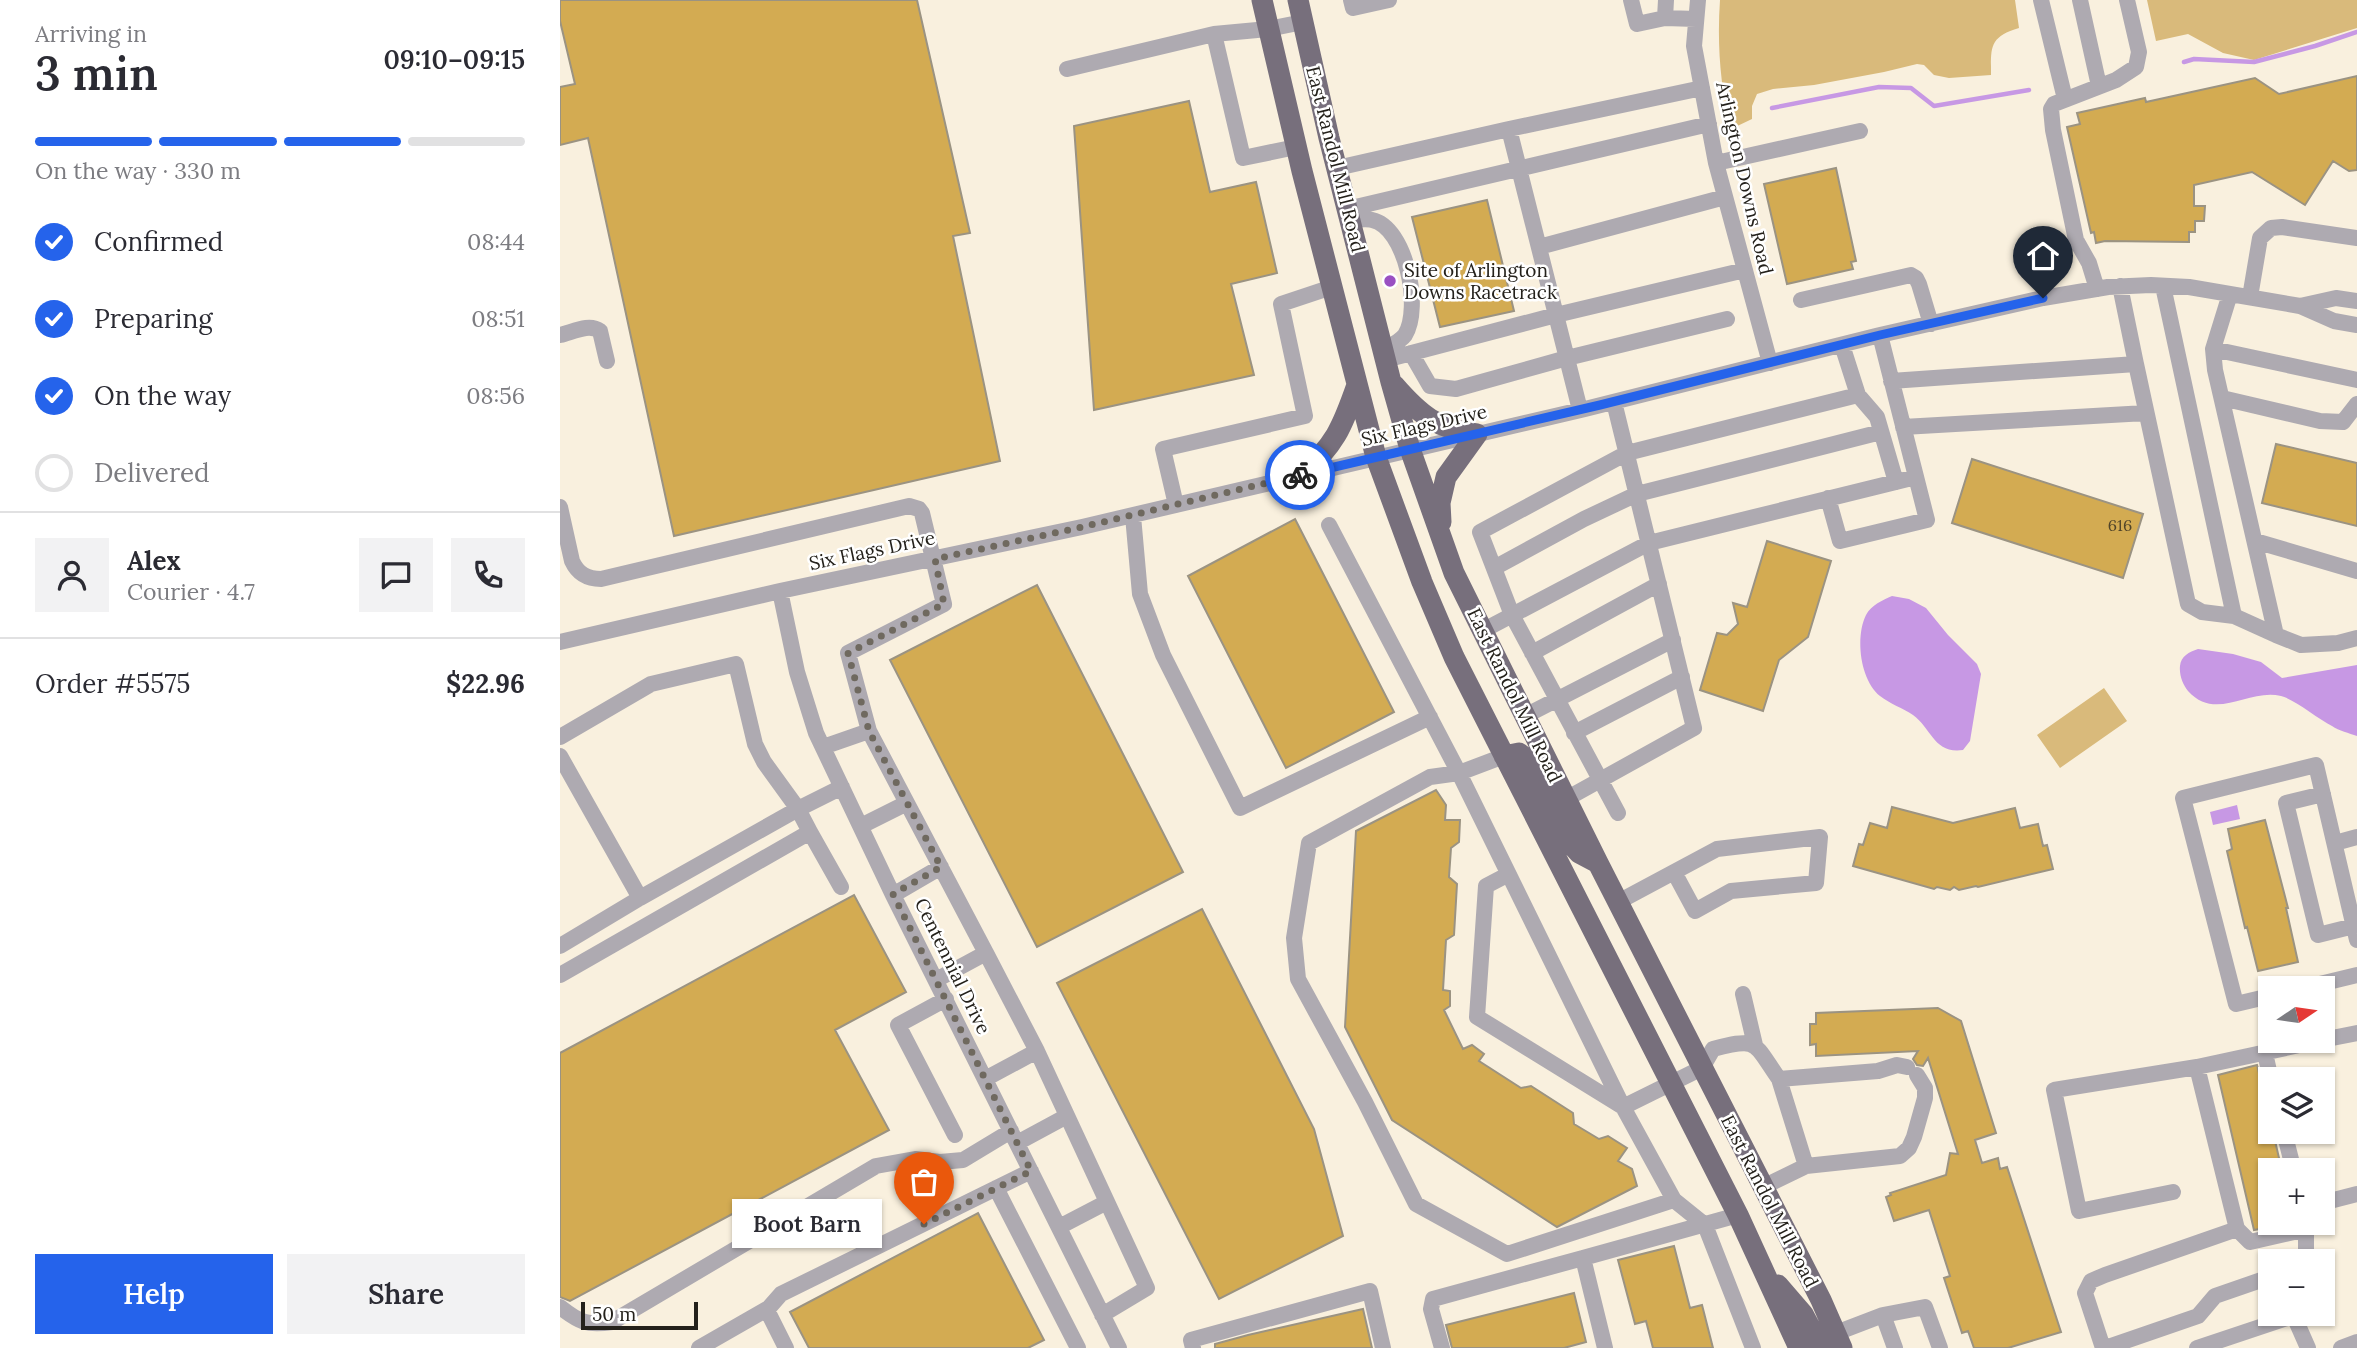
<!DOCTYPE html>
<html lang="en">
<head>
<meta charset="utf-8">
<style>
	body { margin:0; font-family:Lora,serif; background:#f2f2f3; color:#2b2b33; height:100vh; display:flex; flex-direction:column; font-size:26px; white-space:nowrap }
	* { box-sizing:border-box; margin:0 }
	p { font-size:23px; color:#7c7c81 }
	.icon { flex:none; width:38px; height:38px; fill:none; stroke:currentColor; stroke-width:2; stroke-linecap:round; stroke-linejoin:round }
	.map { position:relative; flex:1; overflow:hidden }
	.sheet { display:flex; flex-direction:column; background:#fff; width:560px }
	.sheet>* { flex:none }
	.needle { width:46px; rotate:77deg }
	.controls { position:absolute; left:1698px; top:976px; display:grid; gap:14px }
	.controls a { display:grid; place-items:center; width:77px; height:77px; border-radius:0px; background:#fff; box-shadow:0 2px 5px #0004; font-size:35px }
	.scale { position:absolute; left:21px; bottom:18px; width:117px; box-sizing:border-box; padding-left:7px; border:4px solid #24211b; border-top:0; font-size:19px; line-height:24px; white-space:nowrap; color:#24211b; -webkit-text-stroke:5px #fff; paint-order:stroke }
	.pin { position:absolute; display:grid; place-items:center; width:60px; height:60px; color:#fff; margin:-72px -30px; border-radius:50% 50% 50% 0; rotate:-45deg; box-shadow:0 0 7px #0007 }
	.pin .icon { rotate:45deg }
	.courier { position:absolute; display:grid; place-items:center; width:70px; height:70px; margin:-35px; border:5px solid #2563eb; border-radius:50%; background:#fff; color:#222; box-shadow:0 2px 9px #0007 }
	.bubble { position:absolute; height:49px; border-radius:0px; background:#fff; box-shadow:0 2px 5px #0004; font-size:23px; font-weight:600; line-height:49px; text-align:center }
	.summary em { font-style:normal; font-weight:600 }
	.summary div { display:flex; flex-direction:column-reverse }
	.summary { display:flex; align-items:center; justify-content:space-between; height:119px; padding:0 35px }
	h1 { font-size:46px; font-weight:600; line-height:52px }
	.bar { display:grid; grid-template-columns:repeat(4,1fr); gap:10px 7px; align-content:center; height:84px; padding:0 35px }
	.bar i { height:9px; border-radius:5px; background:#e1e1e2 }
	.bar .on { background:#2563eb }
	.bar p { grid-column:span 4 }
	.line { display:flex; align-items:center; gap:18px; padding:0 35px; border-top:2px solid #e1e1e2 }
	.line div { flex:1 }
	.round { display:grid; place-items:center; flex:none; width:74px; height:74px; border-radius:0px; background:#f2f2f3 }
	ol { padding:0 35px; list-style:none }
	li { display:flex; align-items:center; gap:21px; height:77px }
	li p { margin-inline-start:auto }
	li .icon { padding:7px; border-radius:50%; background:#2563eb; color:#fff; stroke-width:4 }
	li:last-child { color:#7c7c81 }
	li i { width:38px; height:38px; border:4px solid #e1e1e2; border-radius:50% }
	.action { display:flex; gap:14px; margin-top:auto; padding:14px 35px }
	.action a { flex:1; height:80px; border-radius:0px; background:#2563eb; color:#fff; font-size:28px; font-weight:600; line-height:80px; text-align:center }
	.action a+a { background:#f2f2f3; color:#2b2b33 }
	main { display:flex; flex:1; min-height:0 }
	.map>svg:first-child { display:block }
	.green { fill:#d9ba7b }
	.water { fill:#c798e4 }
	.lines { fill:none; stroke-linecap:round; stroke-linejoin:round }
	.stream { stroke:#c798e4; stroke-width:4.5 }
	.building { fill:#d3ab52; stroke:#9b9382; stroke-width:2 }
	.minor { stroke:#aeaab1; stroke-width:16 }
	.major { stroke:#776f7c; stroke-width:21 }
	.done { stroke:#6f695f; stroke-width:7; stroke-dasharray:0 12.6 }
	.route { stroke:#2563eb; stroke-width:9 }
	.poi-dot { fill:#9a50c2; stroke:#fff; stroke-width:2.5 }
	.labels { text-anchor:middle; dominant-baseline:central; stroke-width:5; stroke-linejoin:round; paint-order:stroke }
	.number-label { font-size:16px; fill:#504429 }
	.street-label { font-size:19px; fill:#24211b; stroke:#fff }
	.poi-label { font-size:19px; fill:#24211b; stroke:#fff; text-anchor:start }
</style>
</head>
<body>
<main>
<section class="sheet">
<div class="summary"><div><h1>3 min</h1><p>Arriving in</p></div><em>09:10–09:15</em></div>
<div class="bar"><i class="on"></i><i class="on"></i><i class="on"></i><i></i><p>On the way · 330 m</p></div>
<ol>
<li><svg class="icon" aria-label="check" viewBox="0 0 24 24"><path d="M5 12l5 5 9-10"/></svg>Confirmed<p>08:44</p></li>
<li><svg class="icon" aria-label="check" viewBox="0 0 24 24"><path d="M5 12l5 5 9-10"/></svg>Preparing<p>08:51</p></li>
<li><svg class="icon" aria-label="check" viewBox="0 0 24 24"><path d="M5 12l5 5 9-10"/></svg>On the way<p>08:56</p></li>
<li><i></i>Delivered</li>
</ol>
<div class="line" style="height:126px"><a class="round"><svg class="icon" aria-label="person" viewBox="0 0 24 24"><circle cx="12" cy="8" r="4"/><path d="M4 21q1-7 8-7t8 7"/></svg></a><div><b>Alex</b><p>Courier · 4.7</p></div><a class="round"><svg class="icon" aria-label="chat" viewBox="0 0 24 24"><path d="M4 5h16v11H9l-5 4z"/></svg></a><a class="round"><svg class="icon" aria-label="phone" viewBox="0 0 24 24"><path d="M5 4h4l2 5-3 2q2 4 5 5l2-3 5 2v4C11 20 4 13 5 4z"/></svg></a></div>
<div class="line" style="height:91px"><div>Order #5575</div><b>$22.96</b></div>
<div class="action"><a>Help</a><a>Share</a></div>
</section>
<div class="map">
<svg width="1797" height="1348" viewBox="0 0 1797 1348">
	<rect width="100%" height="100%" fill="#f9f0de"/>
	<path class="green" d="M1160,0H1455L1459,28C1429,37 1431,47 1431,75L1389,78L1374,75L1364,65L1357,64L1324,72L1254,85L1213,89L1197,94L1192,106V119L1171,129C1160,87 1157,43 1160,0Z
		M1587,0H1797V28L1694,60L1663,53L1628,34L1596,41Z
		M1544,688L1567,721L1500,768L1477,735Z"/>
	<path class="water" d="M1332,596L1349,599L1366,608L1388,635L1417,664L1421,674L1410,741L1403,750C1374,754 1372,729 1353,715C1343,708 1330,704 1320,696C1300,680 1295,637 1306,615C1311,605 1323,600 1332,596Z
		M1638,649L1673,654L1701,662L1722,678L1797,665V736C1789,733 1779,731 1772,726C1758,719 1734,699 1721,696C1689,688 1656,722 1628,691C1623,685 1619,675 1620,666C1621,656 1629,652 1638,649Z
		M1677,805L1680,819L1653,825L1650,812Z"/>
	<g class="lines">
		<path class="stream" d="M1624,62L1634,59L1694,62L1755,46L1797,32
			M1212,108L1319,87L1351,88L1374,106L1469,90"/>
	</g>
	<path class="building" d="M0,0H357L410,233L393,236L440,461L114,536L28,138L0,145V87L15,84L0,21Z
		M1797,76V170L1789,171L1773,161L1745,205L1692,172L1634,185V206H1645L1644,221H1635V232H1629V242L1545,241L1536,243L1534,232L1531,233L1507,127L1520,124L1517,113L1585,98L1586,102L1695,78L1719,94Z
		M629,101L650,192L696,182L717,273L671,284L694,375L534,410L514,126Z
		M1276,168L1296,261L1291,262L1293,269L1227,284L1204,184Z
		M927,200L954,311L880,327L852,217Z
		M1716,444L1797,463V526L1702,503Z
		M1412,459L1583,514L1563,578L1392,523Z
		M735,519L834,712L726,768L628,576Z
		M1207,541L1271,561L1248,637L1219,660L1203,711L1140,690L1157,633L1167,635L1178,624L1173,603L1187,607Z
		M477,585L623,872L477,947L330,660Z
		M876,790L886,805L885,820H900L899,842L891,848L889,877L897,884L894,935L886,940L883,990L890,991V1006L884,1010L903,1049L912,1045L924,1054L919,1061L961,1088L971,1086L1013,1113L1014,1124L1039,1139L1048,1136L1067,1148L1058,1161L1072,1169L1077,1186L997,1227L832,1120L785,1027L796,831Z
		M1332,807L1393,823L1455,808L1460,828L1478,824L1483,846L1487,845L1493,869L1418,887L1416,886L1399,890L1394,887L1390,890L1377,887L1374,889L1293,866L1299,844L1303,845L1310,823L1327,828Z
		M1705,820L1728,908H1726L1738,962L1698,971L1687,927L1685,928L1667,851L1672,849L1668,829Z
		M294,895L346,992L275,1030L329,1130L10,1301L0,1297V1053Z
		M642,909L754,1129L783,1236L659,1299L497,983Z
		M1378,1008L1401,1021L1436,1133L1415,1140L1422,1163L1438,1158L1440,1169L1447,1167L1501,1332L1448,1348H1414L1408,1331L1402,1333L1384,1278L1390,1276L1369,1210L1334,1221L1326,1197L1331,1195L1330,1193L1386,1175L1390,1153L1398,1154L1368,1058L1363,1066L1357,1065L1353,1059L1358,1051L1256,1056V1044L1250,1045V1024H1256V1013Z
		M1697,1065L1710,1118V1132H1713L1722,1171H1710V1227L1694,1230L1658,1075Z
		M418,1213L484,1340L468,1348H249L230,1312Z
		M1114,1246L1130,1308L1142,1305L1153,1348H1093L1086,1321L1075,1324L1058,1260Z
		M1014,1293L1026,1342L1004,1348H892L886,1325Z
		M803,1309L812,1348H655V1344L688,1335Z"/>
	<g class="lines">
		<path class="minor" d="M791,0L793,8L829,0
			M1071,0L1077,24L1105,18
			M1106,0L1105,18L1136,19
			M1138,0L1134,46L1156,163L1210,363
			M1481,0L1505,99
			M1520,0L1539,86
			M507,69L654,34
			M736,147L683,158L654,34L708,29L743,22
			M1156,163L1300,131
			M777,168L949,129
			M787,209L1149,124
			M790,220C796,220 806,218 812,220C846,227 862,308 845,335C840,342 830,346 823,350
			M979,247L1165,197
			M1560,286L1576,364
			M1537,289L1529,263L1516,240L1493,130L1491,109L1494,104L1556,80L1576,67L1579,52L1567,0
			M1670,294L1653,349L1655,370L1716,635L1741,645L1778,643L1797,638
			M1690,297L1700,238L1711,228L1722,227L1797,238
			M1241,300L1351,275L1356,278L1359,284L1371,324
			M1740,306L1776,298L1797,301
			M0,335C13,332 29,323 40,331L47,361
			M1653,349L1797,380
			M851,353L870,386L896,389L1007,358L1167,319
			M825,360L996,315L1185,270
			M1331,381L1576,364L1628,604L1642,612L1674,616L1603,286
			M1298,395L1317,417L1336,482
			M1662,398L1760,421L1783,422L1797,404
			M1020,410L949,129L1142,88
			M1343,427L1586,413
			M1268,498L1280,541L1367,520L1320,335
			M616,505L603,449L745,416L721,304L772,287
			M0,507L12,561C18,574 27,579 41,579L349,506L359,509L362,513L384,604L288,653L309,731L426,953
			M573,516L580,594L603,655L680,808L870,717
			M769,525L899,773L1063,1107L1142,1068L1153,1049C1199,1037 1193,1042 1219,1079
			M1695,541L1797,571
			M934,568L1024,519L1077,494L1321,432
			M220,591L237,672L256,733L333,895L559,1348
			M1674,616L1716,635
			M922,631L1089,543L1356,477
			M0,642L220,591L522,527L1025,409L1320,335L1483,298L1548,287L1591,285L1629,287L1740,306L1774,321L1797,325
			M972,653L1099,584
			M965,716L1113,640
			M1014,733L1122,677
			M0,737L91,684L176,664L195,744L204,762L238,809L282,787
			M263,747L309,731
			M0,756L80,898L0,946
			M944,756L899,773L870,777L749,843L734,938L738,979L805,1102L856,1204L947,1254L1114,1200L1145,1225L1193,1348
			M1763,794L1726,803L1758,935L1794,926
			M1006,799L1134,728L1054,402
			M1058,813L952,615L920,532L1067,453L1298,395L1282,345
			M301,826L347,803
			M250,832L281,887
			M1775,843L1797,837
			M947,875L926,886L917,1017L1063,1107L1114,1200
			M333,895L381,867
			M1058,902L1157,849L1260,837L1256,883L1171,891L1135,911L1114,872
			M0,975L250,832L238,809L80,898
			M376,980L426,953L477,1051
			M1739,989L1797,975
			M1183,994L1195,1045
			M1710,996L1676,1004L1623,798L1756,765L1797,940
			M386,999L338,1025L395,1135
			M1762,1040L1797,1033
			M1705,1053L1711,1080
			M425,1079L477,1051L587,1288L542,1315
			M1724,1132L1734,1171
			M457,1143L507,1116
			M1246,1166L1219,1079L1318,1071L1337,1065L1347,1067
			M1203,1187L1246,1166L1340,1156L1349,1148L1354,1137L1365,1098V1088L1357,1075
			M436,1188L518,1348
			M1613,1192L1519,1211L1494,1090L1637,1067
			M1762,1203L1797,1194
			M499,1227L547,1202
			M1677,1229L1690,1242L1747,1229
			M1743,1262L1746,1250V1223
			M0,1307C19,1322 27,1326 52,1322L316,1166L355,1159L380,1162L403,1160L451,1131
			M1733,1314L1748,1348
			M1323,1315L1365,1307L1380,1348
			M1276,1333L1323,1315L1335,1348
			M139,1348L207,1309
			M226,1348L207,1310L221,1294L471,1171
			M633,1348L631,1340L810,1291L823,1348
			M882,1348L871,1309L873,1299L1023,1258
			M1045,1348L1023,1258L1178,1215
			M1543,1348L1525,1293L1531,1281L1545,1275L1677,1229L1637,1067L1758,1041
			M1545,1348L1638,1316L1655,1296L1710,1277
			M1637,1348L1733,1316
			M1781,1348L1797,1342"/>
		<path class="major" d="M702,0L742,171L816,457L862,582L894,657L1178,1215L1239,1348
			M738,0L769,138L831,382L850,449L894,573L1038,863L1261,1300L1282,1348
			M834,385C860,415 877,429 917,434L886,477L880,503L881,522
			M740,476C775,445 782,428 797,385
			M944,756L959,753L968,760L1007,840L1019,853L1036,862
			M1218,1285L1243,1314L1261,1348"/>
	</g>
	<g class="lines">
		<path class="done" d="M364,1224L471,1171L333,894L381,867L309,731L288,653L384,604L375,559L522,527L740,475"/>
		<path class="route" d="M740,475L1040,405L1320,335L1483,298"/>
	</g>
	<circle class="poi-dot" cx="830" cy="281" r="7"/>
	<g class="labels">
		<g class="number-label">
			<text x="1560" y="525">616</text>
		</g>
		<g class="street-label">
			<text transform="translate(776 159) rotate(76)">East Randol Mill Road</text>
			<text transform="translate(1185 178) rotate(77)">Arlington Downs Road</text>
			<text transform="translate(864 425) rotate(-13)">Six Flags Drive</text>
			<text transform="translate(312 550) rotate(-12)">Six Flags Drive</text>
			<text transform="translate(955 695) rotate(64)">East Randol Mill Road</text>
			<text transform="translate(393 966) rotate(64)">Centennial Drive</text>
			<text transform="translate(1210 1201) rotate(63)">East Randol Mill Road</text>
		</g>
		<g class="poi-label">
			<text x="844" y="270">Site of Arlington<tspan x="844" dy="22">Downs Racetrack</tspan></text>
		</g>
	</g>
</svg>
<div class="controls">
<a><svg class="needle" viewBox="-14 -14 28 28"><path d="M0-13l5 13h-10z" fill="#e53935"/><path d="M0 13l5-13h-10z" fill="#7c7c81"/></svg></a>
<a><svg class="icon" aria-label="layers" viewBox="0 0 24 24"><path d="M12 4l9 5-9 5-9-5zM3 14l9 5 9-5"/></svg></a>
<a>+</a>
<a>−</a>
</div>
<div class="scale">50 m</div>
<div class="pin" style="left:364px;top:1224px;background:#ea580c"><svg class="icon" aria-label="bag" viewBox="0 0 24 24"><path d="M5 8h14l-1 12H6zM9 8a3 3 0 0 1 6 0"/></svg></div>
<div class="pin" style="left:1483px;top:298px;background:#1f2937"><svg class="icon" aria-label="home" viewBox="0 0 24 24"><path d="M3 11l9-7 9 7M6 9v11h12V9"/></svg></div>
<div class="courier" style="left:740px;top:475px"><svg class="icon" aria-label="bike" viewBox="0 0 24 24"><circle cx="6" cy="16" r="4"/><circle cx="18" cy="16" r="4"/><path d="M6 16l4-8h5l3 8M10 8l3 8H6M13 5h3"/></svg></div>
<div class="bubble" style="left:172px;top:1199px;width:150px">Boot Barn</div>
</div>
</main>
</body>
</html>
